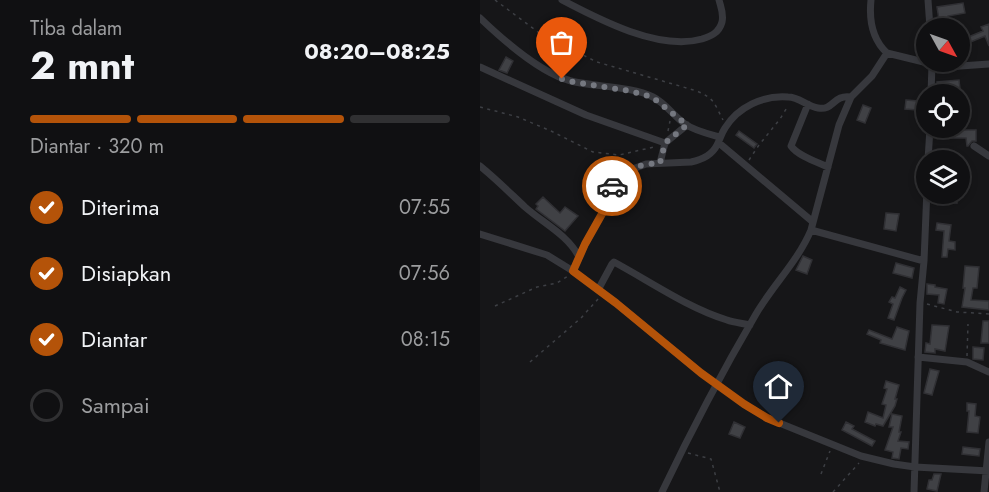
<!DOCTYPE html>
<html lang="id">
<head>
<meta charset="utf-8">
<style>
	body { margin:0; font-family:Jost,sans-serif; background:#1e1e20; color:#f1f3f6; height:100vh; display:flex; flex-direction:column; font-size:22px; white-space:nowrap }
	* { box-sizing:border-box; margin:0 }
	p { font-size:20px; color:#9c9d9f }
	.icon { flex:none; width:33px; height:33px; fill:none; stroke:currentColor; stroke-width:2; stroke-linecap:round; stroke-linejoin:round }
	.map { position:relative; flex:1; overflow:hidden }
	.panel { display:flex; flex-direction:column; background:#101012; width:480px }
	.panel>* { flex:none }
	.needle { width:39px; rotate:130deg }
	.tools { position:absolute; left:436px; top:18px; display:grid; gap:12px }
	.tools a { display:grid; place-items:center; width:54px; height:54px; border-radius:50%; background:#101012; box-shadow:0 3px 9px #0003,0 0 0 2px #303032; font-size:30px }
	.pin { position:absolute; display:grid; place-items:center; width:51px; height:51px; color:#fff; margin:-62px -26px; border-radius:50% 50% 50% 0; rotate:-45deg; box-shadow:0 0 6px #0007 }
	.pin .icon { rotate:45deg }
	.courier { position:absolute; display:grid; place-items:center; width:60px; height:60px; margin:-30px; border:4px solid #b45309; border-radius:50%; background:#fff; color:#222; box-shadow:0 2px 8px #0007 }
	.headline em { font-style:normal; font-weight:700 }
	.headline div { display:flex; flex-direction:column-reverse }
	.headline { display:flex; align-items:center; justify-content:space-between; height:102px; padding:0 30px }
	h1 { font-size:39px; font-weight:700; line-height:45px }
	.bar { display:grid; grid-template-columns:repeat(4,1fr); gap:9px 6px; align-content:center; height:72px; padding:0 30px }
	.bar i { height:8px; border-radius:4px; background:#303032 }
	.bar .on { background:#b45309 }
	.bar p { grid-column:span 4 }
	ol { padding:0 30px; list-style:none }
	li { display:flex; align-items:center; gap:18px; height:66px }
	li p { margin-inline-start:auto }
	li .icon { padding:6px; border-radius:50%; background:#b45309; color:#fff; stroke-width:4 }
	li:last-child { color:#9c9d9f }
	li i { width:33px; height:33px; border:3px solid #303032; border-radius:50% }
	main { display:flex; flex:1; min-height:0 }
	.map>svg:first-child { display:block }
	.building { fill:#404145; stroke:#303034; stroke-width:1.5 }
	.lines { fill:none; stroke-linecap:round; stroke-linejoin:round }
	.path { stroke:#3d3f44; stroke-width:1.5; stroke-dasharray:3 4.5; stroke-linecap:butt }
	.street { stroke:#37383d; stroke-width:7 }
	.done { stroke:#757880; stroke-width:6; stroke-dasharray:0 10.8 }
	.route { stroke:#b45309; stroke-width:8 }
</style>
</head>
<body>
<main>
<section class="panel">
<div class="headline"><div><h1>2 mnt</h1><p>Tiba dalam</p></div><em>08:20–08:25</em></div>
<div class="bar"><i class="on"></i><i class="on"></i><i class="on"></i><i></i><p>Diantar · 320 m</p></div>
<ol>
<li><svg class="icon" aria-label="check" viewBox="0 0 24 24"><path d="M5 12l5 5 9-10"/></svg>Diterima<p>07:55</p></li>
<li><svg class="icon" aria-label="check" viewBox="0 0 24 24"><path d="M5 12l5 5 9-10"/></svg>Disiapkan<p>07:56</p></li>
<li><svg class="icon" aria-label="check" viewBox="0 0 24 24"><path d="M5 12l5 5 9-10"/></svg>Diantar<p>08:15</p></li>
<li><i></i>Sampai</li>
</ol>
</section>
<div class="map">
<svg width="509" height="492" viewBox="0 0 509 492">
	<rect width="100%" height="100%" fill="#161618"/>
	<path class="building" d="M483,3L485,13L468,16L470,28H456L455,21L459,20L457,7Z
		M509,24V46L505,36L488,43L486,38L503,31L501,27Z
		M480,35H484L486,60H480Z
		M26,57L33,61L27,73L19,70Z
		M479,80L480,89L474,90V94H458L457,82Z
		M426,100L438,101L437,110L425,109Z
		M383,105L391,108L385,123L377,120Z
		M486,130H496V141H492L488,146H487L486,138H470V131Z
		M259,131L277,144L274,148L256,135Z
		M463,194H477V203H463Z
		M63,197L80,213L85,207L98,216L85,231L56,209L58,206L56,204Z
		M406,213L419,214L416,231L404,229Z
		M457,223L471,225L469,241L475,242V250L468,249L467,257H462L464,231L456,230Z
		M323,256L332,260L327,274L316,270Z
		M416,263L434,268L432,278L413,273Z
		M485,266L499,267L497,288H493L491,300L509,301V310L482,307L485,288H483Z
		M447,284L455,285V287L467,289L464,304L458,303L459,295L447,294Z
		M420,287L426,290L422,298L414,320L408,318L413,304L409,302L412,297L415,298Z
		M503,321H509V343H501Z
		M452,325L469,326L465,351L455,349V353L445,352L446,343L450,344Z
		M417,327L429,331L425,350L400,343L401,340L387,334L389,330L412,339Z
		M493,347L504,348L503,360L493,359Z
		M450,369L459,371L452,395L444,393Z
		M406,381L419,385L415,399H417L415,406L403,426L396,424L395,426L385,422L388,412L403,418L406,405L402,404L407,389L404,388Z
		M487,403L496,404L495,416L500,417L498,433L487,432L489,411H487Z
		M412,414L422,416L419,432H421L418,441L429,442L428,449L421,448L419,459L412,458L413,452L405,450L413,427H409Z
		M254,422L265,427L260,438L249,434Z
		M366,422L374,426L372,429L395,441L392,446L362,430Z
		M483,447L500,449L499,456L482,454Z
		M454,474H461L457,491L447,489L449,480H452Z"/>
	<g class="lines">
		<path class="path" d="M15,0L62,35L117,62L217,91C235,99 234,103 243,120
			M0,107L38,117L71,131L113,152L139,155L174,147
			M188,131L190,121
			M269,160L279,145L300,119L308,106
			M447,304L477,312L509,314
			M15,306L57,287L77,283L88,276
			M487,356L488,324
			M50,362L101,318L118,299
			M208,453L231,459L240,492
			M341,474L350,451
			M353,492L379,463"/>
		<path class="street" d="M82,0C120,20 179,51 222,39C231,36 239,33 242,22C244,14 241,8 239,0
			M391,0C389,19 392,39 407,53L452,64
			M448,0L450,28
			M0,18C23,40 60,73 91,81C115,87 151,86 173,97C185,103 194,116 205,124C215,131 229,134 240,137
			M0,67L106,115L185,143
			M452,68L509,64
			M451,94L452,64
			M328,104L311,146C318,156 337,162 348,167
			M239,143L333,222
			M494,146L509,156
			M448,160L450,128
			M180,163L185,143L207,125
			M0,166C16,179 30,193 45,207C63,223 88,235 99,257
			M331,230L444,261
			M0,234L67,255L93,271L136,303L221,373L264,404L287,418L381,456L414,464L435,467L509,471
			M93,271L105,244L127,205L133,185L136,179L150,170L166,164L211,162C221,160 232,155 237,145C240,140 241,134 245,128C258,107 283,95 308,97C319,97 327,106 338,108C354,111 353,94 371,97
			M118,290L132,264L134,262C171,282 208,308 247,320C255,323 263,323 270,325
			M438,357L487,362L509,372
			M182,492C211,431 242,372 276,314C293,285 318,261 331,230L359,125L371,97L392,76L407,53
			M434,492L440,303L444,261L447,189
			M504,492L509,442"/>
	</g>
	<g class="lines">
		<path class="done" d="M82,79L93,82L150,91L172,97L207,125L185,143L180,163C163,164 140,168 132,186"/>
		<path class="route" d="M132,186L127,205L105,244L93,271L136,303L221,373L264,404L287,418L299,423"/>
	</g>
</svg>
<div class="tools">
<a><svg class="needle" viewBox="-14 -14 28 28"><path d="M0-13l5 13h-10z" fill="#e53935"/><path d="M0 13l5-13h-10z" fill="#9c9d9f"/></svg></a>
<a><svg class="icon" aria-label="locate" viewBox="0 0 24 24"><circle cx="12" cy="12" r="6"/><path d="M12 2v4M12 18v4M2 12h4M18 12h4"/></svg></a>
<a><svg class="icon" aria-label="layers" viewBox="0 0 24 24"><path d="M12 4l9 5-9 5-9-5zM3 14l9 5 9-5"/></svg></a>
</div>
<div class="pin" style="left:82px;top:79px;background:#ea580c"><svg class="icon" aria-label="bag" viewBox="0 0 24 24"><path d="M5 8h14l-1 12H6zM9 8a3 3 0 0 1 6 0"/></svg></div>
<div class="pin" style="left:299px;top:423px;background:#1f2937"><svg class="icon" aria-label="home" viewBox="0 0 24 24"><path d="M3 11l9-7 9 7M6 9v11h12V9"/></svg></div>
<div class="courier" style="left:132px;top:186px"><svg class="icon" aria-label="car" viewBox="0 0 24 24"><path d="M5 17H2v-5l4-1 3-4h7l3 4 3 1v5h-3M9 17h6M6 11h13"/><circle cx="7" cy="17" r="2"/><circle cx="17" cy="17" r="2"/></svg></div>
</div>
</main>
</body>
</html>
